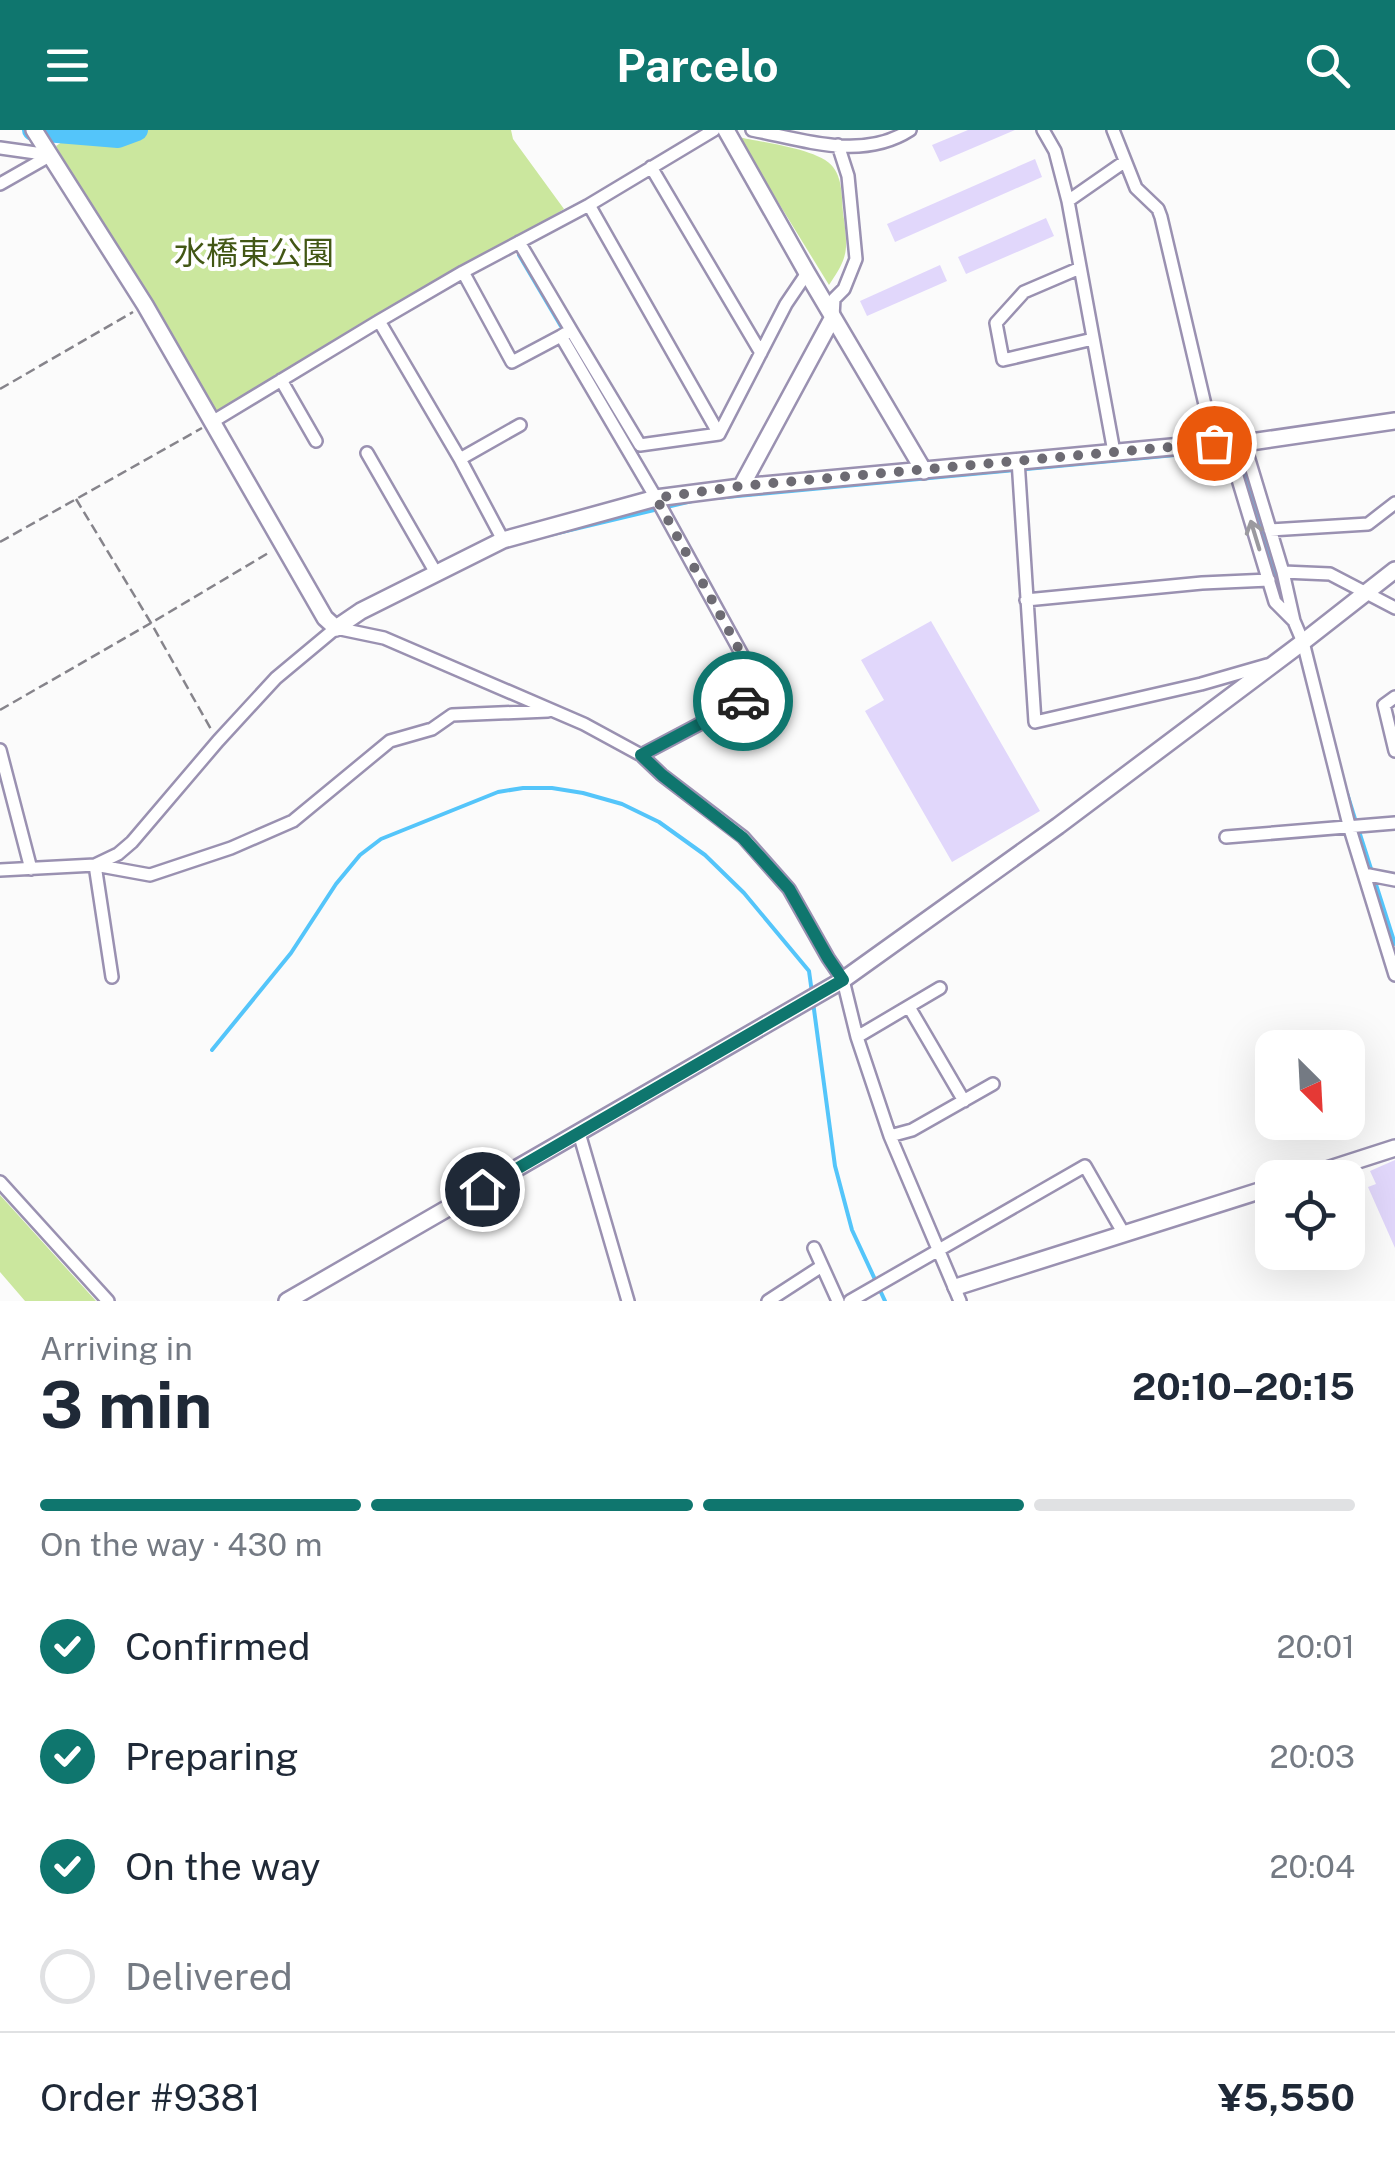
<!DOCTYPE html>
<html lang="en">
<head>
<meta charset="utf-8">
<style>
	body { margin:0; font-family:"Public Sans","Noto Sans JP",sans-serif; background:#f2f2f3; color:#1f2937; height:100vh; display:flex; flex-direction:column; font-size:38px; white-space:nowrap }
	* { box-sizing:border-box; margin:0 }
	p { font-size:32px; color:#747a83 }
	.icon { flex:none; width:55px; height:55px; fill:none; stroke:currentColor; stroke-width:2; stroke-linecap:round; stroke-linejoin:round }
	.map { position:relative; height:1171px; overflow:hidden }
	.side { display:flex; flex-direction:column; background:#fff; flex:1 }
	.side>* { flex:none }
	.needle { width:65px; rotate:156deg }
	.controls { position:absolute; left:1255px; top:900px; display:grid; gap:20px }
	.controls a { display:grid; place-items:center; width:110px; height:110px; border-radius:20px; background:#fff; box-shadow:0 10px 40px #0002; font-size:50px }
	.pin { position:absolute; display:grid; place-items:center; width:85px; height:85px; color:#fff; margin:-42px; border:5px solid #fff; border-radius:50%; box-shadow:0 2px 10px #0007 }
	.courier { position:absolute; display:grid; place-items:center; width:100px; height:100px; margin:-50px; border:8px solid #0f766e; border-radius:50%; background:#fff; color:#222; box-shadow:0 2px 12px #0007 }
	.headline em { font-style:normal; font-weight:700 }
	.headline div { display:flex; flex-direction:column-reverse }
	.headline { display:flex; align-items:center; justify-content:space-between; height:170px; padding:0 40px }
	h1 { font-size:65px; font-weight:700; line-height:75px }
	.bar { display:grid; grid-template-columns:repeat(4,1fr); gap:15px 10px; align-content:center; height:120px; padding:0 40px }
	.bar i { height:12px; border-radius:8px; background:#e0e1e3 }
	.bar .current { background:#0f766e }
	.bar p { grid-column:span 4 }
	.line { display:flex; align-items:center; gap:25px; padding:0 40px; border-top:2px solid #e0e1e3 }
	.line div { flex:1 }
	ol { padding:0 40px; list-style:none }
	li { display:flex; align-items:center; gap:30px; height:110px }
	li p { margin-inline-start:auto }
	li .icon { padding:10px; border-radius:50%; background:#0f766e; color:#fff; stroke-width:4 }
	li:last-child { color:#747a83 }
	li i { width:55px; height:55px; border:5px solid #e0e1e3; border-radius:50% }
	header { display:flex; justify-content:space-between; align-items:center; height:130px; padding:0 40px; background:#0f766e; color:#fff; font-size:45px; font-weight:700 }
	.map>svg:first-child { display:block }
	.green { fill:#cbe79e }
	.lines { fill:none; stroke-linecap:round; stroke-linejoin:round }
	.stream { stroke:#54c5fa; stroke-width:4 }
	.river { stroke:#54c5fa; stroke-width:22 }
	.building { fill:#e1d7fb }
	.street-casing { stroke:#9a91b1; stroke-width:16 }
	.secondary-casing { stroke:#9a91b1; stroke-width:20 }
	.path { stroke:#86848b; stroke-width:2.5; stroke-dasharray:10 5; stroke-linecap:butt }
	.street { stroke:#fff; stroke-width:11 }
	.secondary { stroke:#fff; stroke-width:15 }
	.oneway { stroke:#9b9a9f }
	.done { stroke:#6d6b73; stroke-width:10; stroke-dasharray:0 18 }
	.route { stroke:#0f766e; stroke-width:12 }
	.labels { text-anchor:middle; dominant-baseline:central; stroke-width:8; stroke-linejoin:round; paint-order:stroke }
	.park-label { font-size:32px; fill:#425715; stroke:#fff }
</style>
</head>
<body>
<header><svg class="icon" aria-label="menu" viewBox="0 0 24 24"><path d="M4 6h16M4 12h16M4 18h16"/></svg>Parcelo<svg class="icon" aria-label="search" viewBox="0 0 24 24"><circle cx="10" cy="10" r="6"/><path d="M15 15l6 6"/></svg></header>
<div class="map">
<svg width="1395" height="1171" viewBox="0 0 1395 1171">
	<rect width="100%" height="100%" fill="#fbfbfb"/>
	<path class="green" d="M137,0H511L513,9L564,79L212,292L56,16L72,5L118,7Z
		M738,7C760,12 820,19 833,37C844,51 841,72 844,89C848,121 848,127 829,155Z
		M0,1065L96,1171H25L0,1142Z"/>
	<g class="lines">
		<path class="stream" d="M519,125L565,203
			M716,368L1207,322L1219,333L1241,332L1284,469
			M541,407L692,371
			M1347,663L1356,692
			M1359,701L1395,814
			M813,872L835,1036L852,1100L885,1171
			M212,920L291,823L336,754L360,725L381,709L498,662L523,658H552L583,663L622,674L659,692L705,725L744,763L809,841L812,863"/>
		<path class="river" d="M33,0L118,7L137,0"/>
	</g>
	<path class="building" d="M968,0H1015L940,32L932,15Z
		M1035,29L1042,47L895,112L887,94Z
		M1046,88L1054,106L966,144L958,127Z
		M940,135L947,151L867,186L860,171Z
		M931,491L1040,681L952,732L865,581L884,570L861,530Z
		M1395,1030V1118L1368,1057L1376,1054L1370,1041Z"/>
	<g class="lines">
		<g class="street-casing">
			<path id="street" d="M752,0C804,10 862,31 910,0
				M1043,0L1055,21L1068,71L1114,322
				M1113,0L1136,58L1158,79L1161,87L1214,313
				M0,18L50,25
				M651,37L761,223
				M0,54L51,25
				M1068,71L1124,32
				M589,75L719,304
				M519,112L571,200L561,206L656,368L762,561L641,625
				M1080,138L1024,162L996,193L1003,230L1093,209
				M463,142L512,232L561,206
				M833,187L834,169L844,159L856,129L848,46L838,15
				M379,191L460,329L503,410
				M571,200L640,315L719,304
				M281,250L316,311
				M212,292L379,191L463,142L589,75L714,0
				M719,304L786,174L807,143
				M1227,313L1275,472L1294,491
				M1244,313L1283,442L1294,491L1303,512L1350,699L1395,845
				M367,323L436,443
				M460,329L520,295
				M1018,330L1035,592L1201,554L1267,535
				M1270,400L1368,394L1395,373
				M1283,442L1330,444L1395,478
				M1026,470L1202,453L1269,450
				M1395,567L1384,575L1395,621
				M0,620L31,739
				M1226,707L1395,693
				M0,740L95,735L118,724L132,712L218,611L276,548L336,498L384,508L584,594L641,625L662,645L743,707L789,759L828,828L843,850L857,907L890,1006L960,1171
				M1364,744L1395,750
				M112,847L95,735L150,745L231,718L293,691L390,611L432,599L452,585L548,581
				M909,877L964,971
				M857,907L940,858
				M579,1003L628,1171
				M890,1006L912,1000L993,954
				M0,1052L108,1171
				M814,1118L838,1171
				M768,1171L822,1136
				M850,1171L1085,1036L1124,1104"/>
		</g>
		<g class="secondary-casing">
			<path id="secondary" d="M34,0L145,175L325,488L336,498L361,481L503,410L656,368L741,357L1214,313H1244L1395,291
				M726,0L807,143L924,341
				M741,357L833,187
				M1302,1048L1395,1018
				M956,1157L1272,1057
				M287,1171L843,850L1058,696L1303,512L1395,440"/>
		</g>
		<path class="path" d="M0,259L133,182
			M76,369L151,493L270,422
			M0,412L202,298
			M0,580L151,493L212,601"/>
		<use href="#street" class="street"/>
		<use href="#secondary" class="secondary"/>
	</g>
	<defs><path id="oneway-shaft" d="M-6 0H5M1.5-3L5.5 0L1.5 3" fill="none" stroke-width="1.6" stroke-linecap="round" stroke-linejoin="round" transform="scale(2.5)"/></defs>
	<use class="oneway" href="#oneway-shaft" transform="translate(1255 405) rotate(-107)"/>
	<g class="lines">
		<path class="done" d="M743,571L762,561L656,368L741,356L1214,313"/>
		<path class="route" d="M482,1059L843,850L828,828L789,759L743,708L662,645L641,625L743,571"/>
	</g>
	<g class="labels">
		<g class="park-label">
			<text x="254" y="122">水橋東公園</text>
		</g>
	</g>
</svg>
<div class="controls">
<a><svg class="needle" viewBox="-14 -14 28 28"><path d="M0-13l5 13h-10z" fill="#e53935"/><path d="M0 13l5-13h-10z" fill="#747a83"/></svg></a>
<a><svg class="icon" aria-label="locate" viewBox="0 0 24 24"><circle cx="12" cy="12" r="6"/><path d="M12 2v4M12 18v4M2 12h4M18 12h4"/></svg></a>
</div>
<div class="pin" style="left:1214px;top:313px;background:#ea580c"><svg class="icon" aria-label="bag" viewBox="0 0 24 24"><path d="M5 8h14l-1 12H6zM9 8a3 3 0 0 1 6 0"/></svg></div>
<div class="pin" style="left:482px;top:1059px;background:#1f2937"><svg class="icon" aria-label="home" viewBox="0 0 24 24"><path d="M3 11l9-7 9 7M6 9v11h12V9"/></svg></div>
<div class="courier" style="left:743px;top:571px"><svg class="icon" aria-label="car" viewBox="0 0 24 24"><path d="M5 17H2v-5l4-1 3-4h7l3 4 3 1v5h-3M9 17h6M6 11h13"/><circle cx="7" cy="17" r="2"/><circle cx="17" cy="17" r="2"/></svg></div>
</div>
<section class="side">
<div class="headline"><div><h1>3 min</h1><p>Arriving in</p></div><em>20:10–20:15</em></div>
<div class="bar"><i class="current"></i><i class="current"></i><i class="current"></i><i></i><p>On the way · 430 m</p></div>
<ol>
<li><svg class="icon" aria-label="check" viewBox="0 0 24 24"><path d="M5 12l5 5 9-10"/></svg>Confirmed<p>20:01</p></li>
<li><svg class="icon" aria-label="check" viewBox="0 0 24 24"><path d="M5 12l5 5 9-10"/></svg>Preparing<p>20:03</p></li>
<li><svg class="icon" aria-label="check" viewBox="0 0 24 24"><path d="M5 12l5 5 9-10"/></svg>On the way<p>20:04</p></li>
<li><i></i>Delivered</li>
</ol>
<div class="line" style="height:130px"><div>Order #9381</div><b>¥5,550</b></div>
</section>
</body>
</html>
